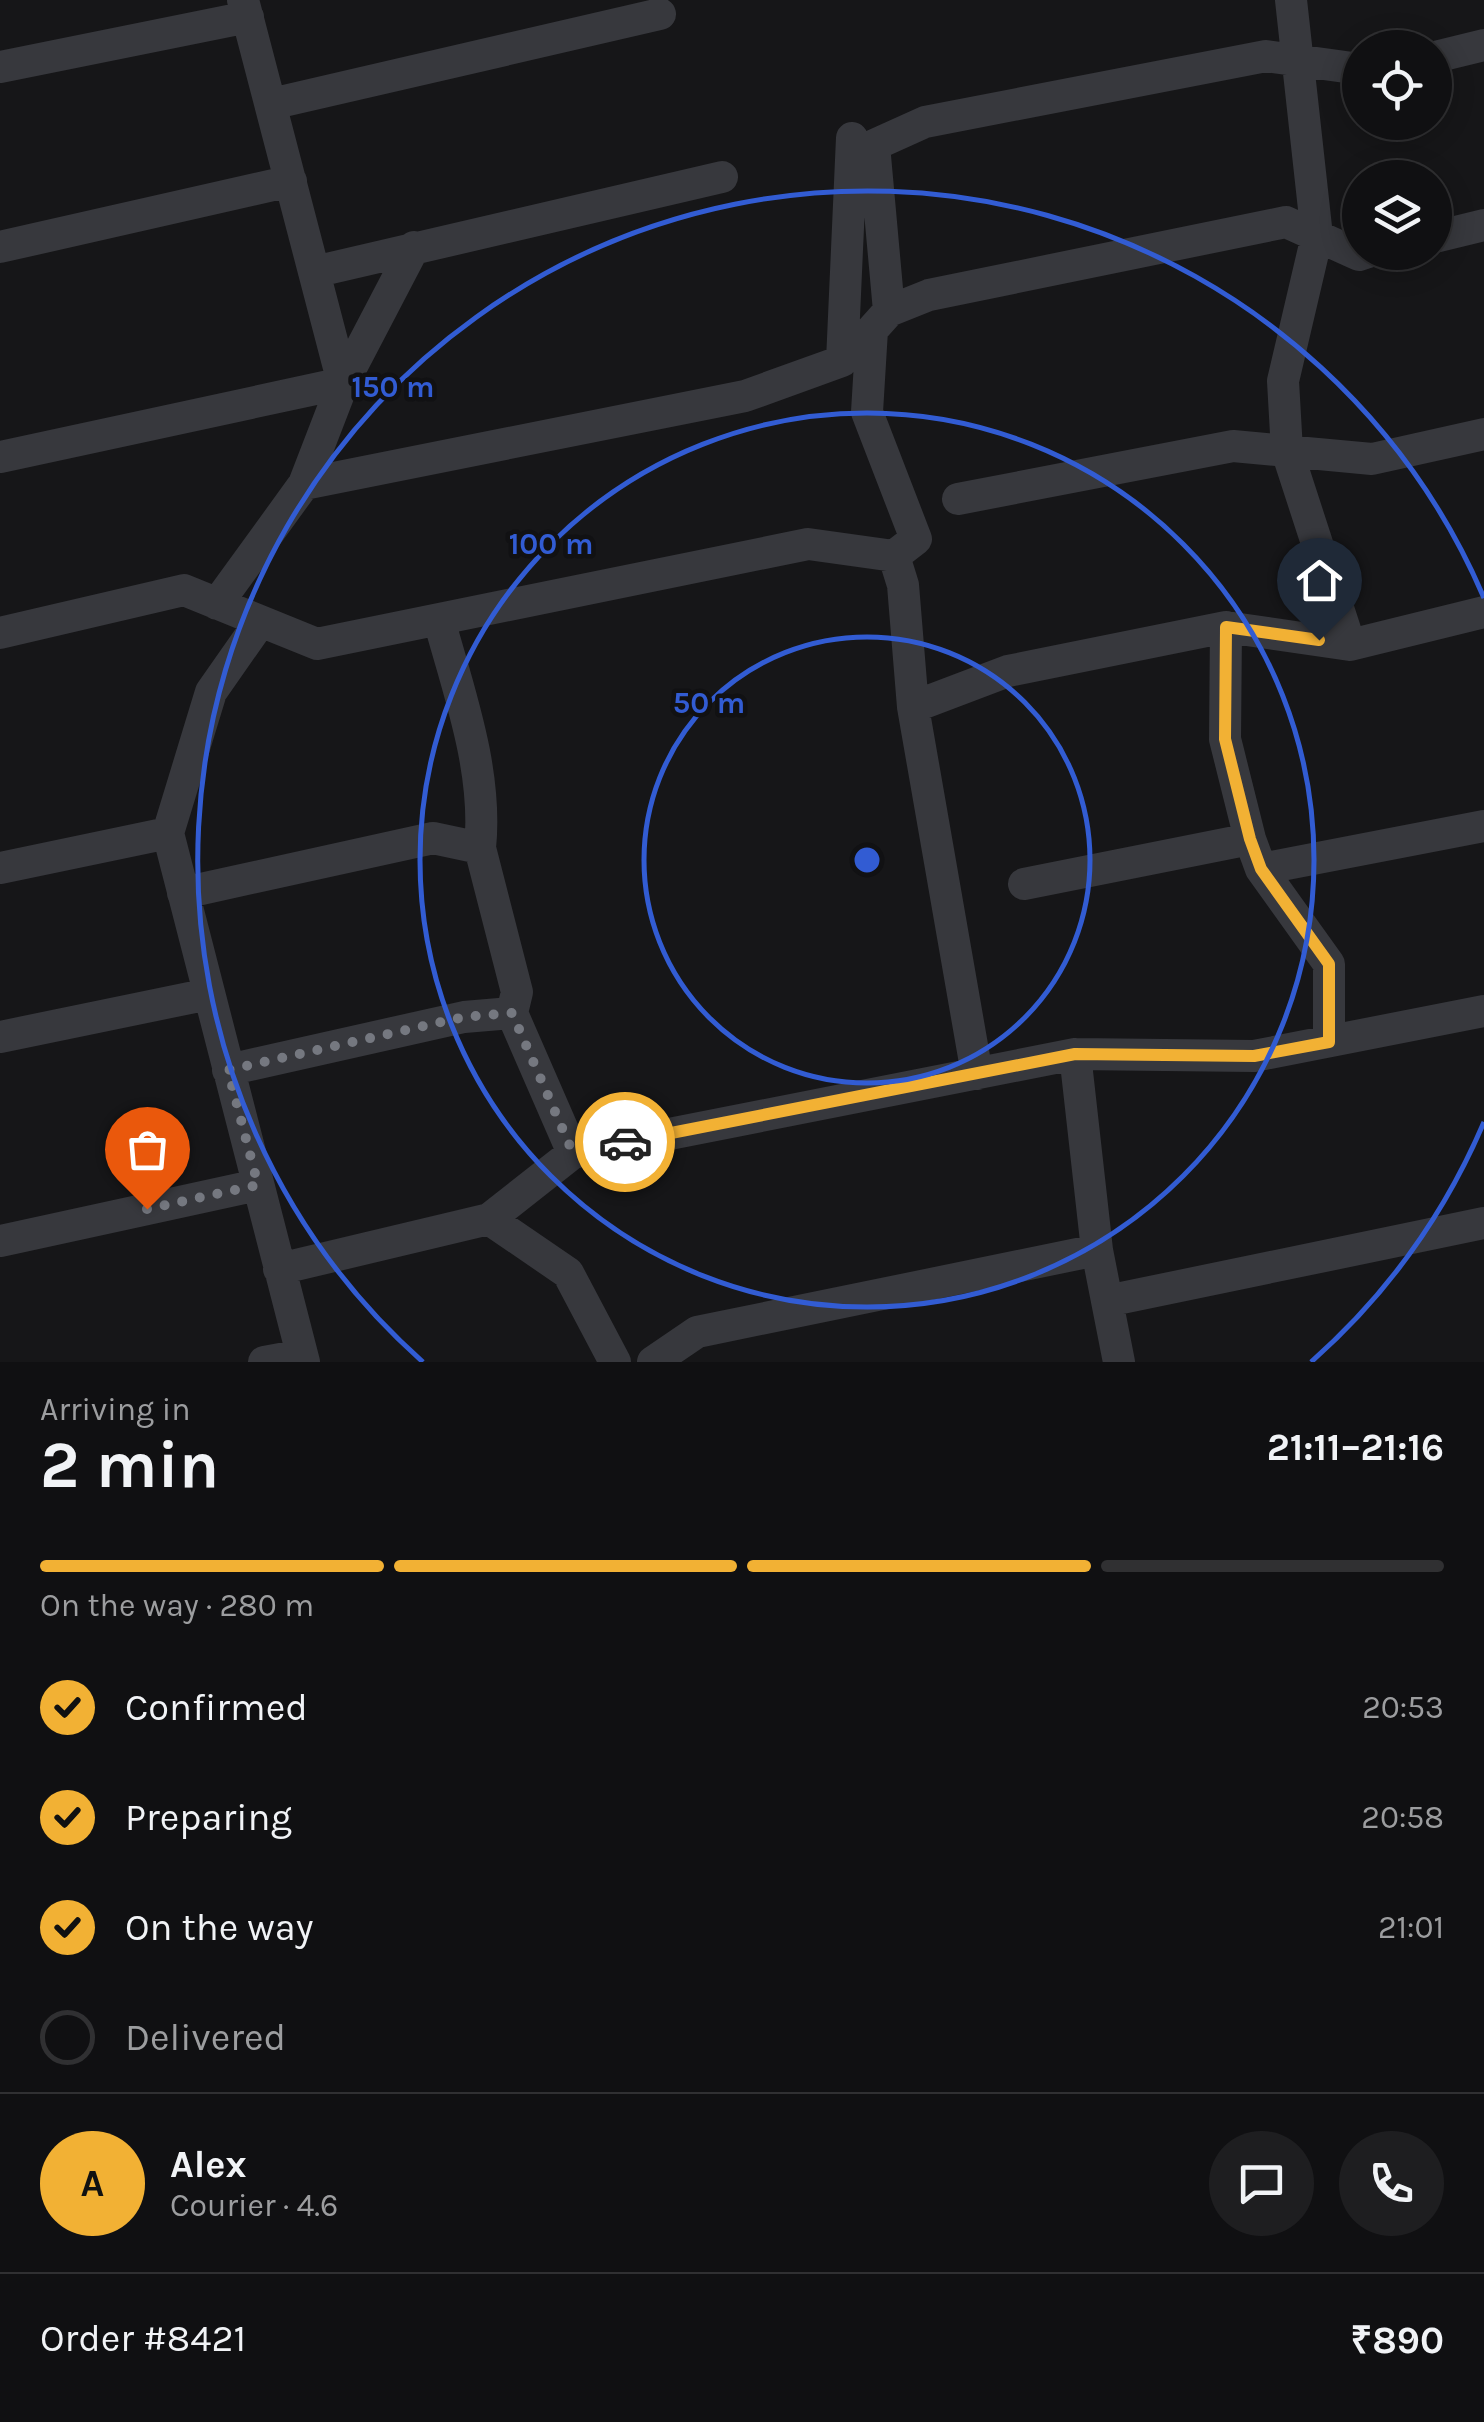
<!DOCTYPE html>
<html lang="en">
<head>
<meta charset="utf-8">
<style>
	body { margin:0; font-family:Karla,sans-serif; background:#1e1e20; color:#f1f3f6; height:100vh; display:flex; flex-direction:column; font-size:38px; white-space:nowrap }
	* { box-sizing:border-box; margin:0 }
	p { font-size:32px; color:#9c9d9f }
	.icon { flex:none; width:55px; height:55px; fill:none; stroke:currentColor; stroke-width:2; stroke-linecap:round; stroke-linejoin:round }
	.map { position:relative; height:1362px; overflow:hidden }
	.side { display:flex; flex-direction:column; background:#101012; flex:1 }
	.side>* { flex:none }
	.tools { position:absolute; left:1342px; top:30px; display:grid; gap:20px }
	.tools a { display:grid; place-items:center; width:110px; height:110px; border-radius:50%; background:#101012; box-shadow:0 5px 25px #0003,0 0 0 2px #303032; font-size:50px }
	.pin { position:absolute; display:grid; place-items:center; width:85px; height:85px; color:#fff; margin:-102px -42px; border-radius:50% 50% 50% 0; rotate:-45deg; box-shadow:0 0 10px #0007 }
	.pin .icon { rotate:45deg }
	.courier { position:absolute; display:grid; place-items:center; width:100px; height:100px; margin:-50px; border:8px solid #f2b134; border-radius:50%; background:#fff; color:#222; box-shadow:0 2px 12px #0007 }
	.summary em { font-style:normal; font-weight:700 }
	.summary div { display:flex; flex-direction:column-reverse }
	.summary { display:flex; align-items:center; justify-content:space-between; height:170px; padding:0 40px }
	h1 { font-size:65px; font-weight:700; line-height:75px }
	.bar { display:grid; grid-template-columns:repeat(4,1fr); gap:15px 10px; align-content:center; height:120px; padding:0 40px }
	.bar i { height:12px; border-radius:8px; background:#303032 }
	.bar .active { background:#f2b134 }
	.bar p { grid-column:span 4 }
	.line { display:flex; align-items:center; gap:25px; padding:0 40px; border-top:2px solid #303032 }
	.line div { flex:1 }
	.round { display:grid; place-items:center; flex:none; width:105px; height:105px; border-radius:52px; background:#1e1e20 }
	ol { padding:0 40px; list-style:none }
	li { display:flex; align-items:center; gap:30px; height:110px }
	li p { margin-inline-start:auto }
	li .icon { padding:10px; border-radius:50%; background:#f2b134; color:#111; stroke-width:4 }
	li:last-child { color:#9c9d9f }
	li i { width:55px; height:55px; border:5px solid #303032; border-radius:50% }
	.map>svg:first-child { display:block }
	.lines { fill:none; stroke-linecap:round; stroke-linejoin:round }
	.minor { stroke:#37383d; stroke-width:32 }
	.done { stroke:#757880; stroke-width:10; stroke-dasharray:0 18 }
	.route { stroke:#f2b134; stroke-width:12 }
	.ring { fill:none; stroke:#325cd3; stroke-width:5 }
	.centre { fill:#325cd3; stroke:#111113; stroke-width:5 }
	.ring-label { font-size:30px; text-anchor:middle; font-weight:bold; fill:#325cd3; stroke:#111113; stroke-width:9; stroke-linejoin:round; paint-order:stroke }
</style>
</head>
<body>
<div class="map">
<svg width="1484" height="1362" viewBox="0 0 1484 1362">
	<rect width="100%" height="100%" fill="#161618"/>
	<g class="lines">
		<path class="minor" d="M1291,0L1317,236L1283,381L1287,451L1350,645
			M1435,57L1484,45
			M0,67L248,17
			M271,104L660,14
			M1435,237L1484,225
			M0,247L291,181
			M314,272L722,177
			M889,311L874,145L925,122L1266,56L1360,69
			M0,457L343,383L243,0
			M304,484L745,396L842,361L852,138
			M958,499L1233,446L1372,459L1484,434
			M217,604L304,484L343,383L414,247
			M439,620C459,692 488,772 480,848L517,992L512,1013L573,1153
			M260,622L211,692L168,833L304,1362
			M1226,627L1225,739L1250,839L1261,869L1329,964V1041
			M0,633L184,590L317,644L808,544L894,556
			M913,707L1008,671L1226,627L1350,645L1484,612
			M0,868L168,833
			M1261,869L1484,826
			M1024,884L1250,839
			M183,893L433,838L480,848
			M0,1037L209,994
			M1075,1054L1097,1250L1119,1362
			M228,1070L464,1017L512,1013
			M977,1074L913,707L903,585L894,556L916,539L867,412L872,330L889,311L929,295L1286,222L1359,255L1368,252
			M489,1219L568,1273L615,1362
			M0,1241L258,1185
			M279,1269L489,1219L573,1153L1075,1054L1254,1056L1484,1011
			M1107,1301L1484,1223
			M264,1362L302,1355
			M653,1362L697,1332L1097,1250"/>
	</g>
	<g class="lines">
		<path class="done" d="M147,1209L258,1185L228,1070L464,1017L512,1013L573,1153L625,1142"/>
		<path class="route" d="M625,1142L1075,1054L1254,1056L1329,1042V964L1261,869L1250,839L1225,739L1226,627L1319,640"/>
	</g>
	<g class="ring">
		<circle cx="867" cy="860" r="223"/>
		<circle cx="867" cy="860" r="447"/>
		<path d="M1484 1122A670 670 0 0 1 1311 1362M423 1362A670 670 0 1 1 1484 598"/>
	</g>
	<circle cx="867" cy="860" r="15" class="centre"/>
	<g class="ring-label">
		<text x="393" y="397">150 m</text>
		<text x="551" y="554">100 m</text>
		<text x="709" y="713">50 m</text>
	</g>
</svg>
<div class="tools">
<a><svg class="icon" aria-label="locate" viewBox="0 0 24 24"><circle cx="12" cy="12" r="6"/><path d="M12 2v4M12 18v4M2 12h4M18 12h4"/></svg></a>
<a><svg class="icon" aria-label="layers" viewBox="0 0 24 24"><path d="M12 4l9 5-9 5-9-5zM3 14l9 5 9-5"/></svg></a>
</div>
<div class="pin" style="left:147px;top:1209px;background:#ea580c"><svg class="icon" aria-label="bag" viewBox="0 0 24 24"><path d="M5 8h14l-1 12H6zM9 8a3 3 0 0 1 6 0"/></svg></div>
<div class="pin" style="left:1319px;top:640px;background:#1f2937"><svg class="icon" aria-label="home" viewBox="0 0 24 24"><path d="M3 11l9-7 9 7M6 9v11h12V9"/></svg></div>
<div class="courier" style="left:625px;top:1142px"><svg class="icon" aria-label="car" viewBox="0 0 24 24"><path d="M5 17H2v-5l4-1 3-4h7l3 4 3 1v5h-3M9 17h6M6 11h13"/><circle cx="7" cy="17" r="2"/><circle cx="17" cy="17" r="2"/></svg></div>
</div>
<section class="side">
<div class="summary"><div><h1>2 min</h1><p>Arriving in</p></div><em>21:11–21:16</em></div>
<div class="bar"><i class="active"></i><i class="active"></i><i class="active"></i><i></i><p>On the way · 280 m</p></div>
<ol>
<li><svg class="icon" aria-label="check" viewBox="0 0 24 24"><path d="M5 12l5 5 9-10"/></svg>Confirmed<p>20:53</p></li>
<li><svg class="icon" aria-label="check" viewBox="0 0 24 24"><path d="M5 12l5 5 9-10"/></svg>Preparing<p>20:58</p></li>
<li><svg class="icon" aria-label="check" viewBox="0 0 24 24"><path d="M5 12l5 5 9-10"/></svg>On the way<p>21:01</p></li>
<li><i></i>Delivered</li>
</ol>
<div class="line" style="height:180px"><b class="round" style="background:#f2b134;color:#111">A</b><div><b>Alex</b><p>Courier · 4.6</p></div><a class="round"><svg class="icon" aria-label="chat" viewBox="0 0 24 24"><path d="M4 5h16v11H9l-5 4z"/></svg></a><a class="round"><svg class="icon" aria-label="phone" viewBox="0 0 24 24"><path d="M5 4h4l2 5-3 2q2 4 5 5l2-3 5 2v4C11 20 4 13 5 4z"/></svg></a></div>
<div class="line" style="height:130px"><div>Order #8421</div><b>₹890</b></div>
</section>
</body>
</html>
